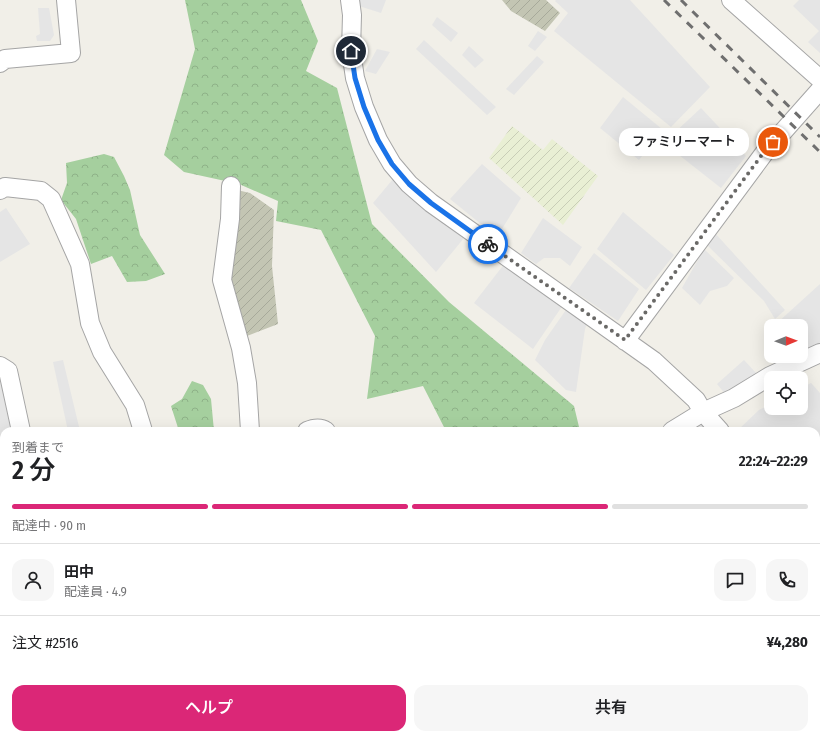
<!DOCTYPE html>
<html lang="ja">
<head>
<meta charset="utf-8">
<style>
	body { margin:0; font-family:"Fira Sans Condensed","Noto Sans JP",sans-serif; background:#f6f6f6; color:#202124; height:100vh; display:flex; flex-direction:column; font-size:15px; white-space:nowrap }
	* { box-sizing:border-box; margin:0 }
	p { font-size:13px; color:#757577 }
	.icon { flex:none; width:22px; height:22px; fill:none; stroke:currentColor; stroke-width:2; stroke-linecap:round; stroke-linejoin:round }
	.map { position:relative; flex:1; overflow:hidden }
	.panel { position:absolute; left:0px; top:427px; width:820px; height:312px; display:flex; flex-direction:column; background:#fff; border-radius:12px 12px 0 0; box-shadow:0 4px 16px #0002 }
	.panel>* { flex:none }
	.needle { width:26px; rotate:89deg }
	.tools { position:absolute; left:764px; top:319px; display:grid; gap:8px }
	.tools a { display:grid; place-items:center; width:44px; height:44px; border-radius:8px; background:#fff; box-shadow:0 4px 16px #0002; font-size:20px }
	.pin { position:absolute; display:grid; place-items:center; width:34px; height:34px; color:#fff; margin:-17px; border:2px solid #fff; border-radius:50%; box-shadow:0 1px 4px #0007 }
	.courier { position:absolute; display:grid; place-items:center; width:40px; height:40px; margin:-20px; border:3px solid #1a73e8; border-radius:50%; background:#fff; color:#222; box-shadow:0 1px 5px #0007 }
	.bubble { position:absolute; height:28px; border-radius:12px; background:#fff; box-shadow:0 4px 16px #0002; font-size:13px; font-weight:600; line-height:28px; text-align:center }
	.overview em { font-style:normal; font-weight:600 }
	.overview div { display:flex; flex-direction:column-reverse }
	.overview { display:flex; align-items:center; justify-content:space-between; height:68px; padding:0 12px }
	h1 { font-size:26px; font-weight:600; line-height:30px }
	.bar { display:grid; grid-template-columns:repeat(4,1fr); gap:6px 4px; align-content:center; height:48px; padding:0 12px }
	.bar i { height:5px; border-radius:3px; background:#e0e0e0 }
	.bar .active { background:#db2777 }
	.bar p { grid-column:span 4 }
	.line { display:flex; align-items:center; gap:10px; padding:0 12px; border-top:1px solid #e0e0e0 }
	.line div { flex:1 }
	.round { display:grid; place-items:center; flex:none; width:42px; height:42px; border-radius:12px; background:#f6f6f6 }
	.cta { display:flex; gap:8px; margin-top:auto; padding:8px 12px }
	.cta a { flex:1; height:46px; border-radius:12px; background:#db2777; color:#fff; font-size:16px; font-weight:600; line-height:46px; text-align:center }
	.cta a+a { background:#f6f6f6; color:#202124 }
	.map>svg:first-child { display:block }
	.construction { fill:url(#construction-furrows) }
	.farmland { fill:url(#farmland-furrows) }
	.forest { fill:url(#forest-crowns) }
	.parking { fill:#e5e5e5 }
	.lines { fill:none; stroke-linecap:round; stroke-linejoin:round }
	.street-casing { stroke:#a5a5a5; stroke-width:20 }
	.street { stroke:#fff; stroke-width:18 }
	.rail { stroke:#6f6f6f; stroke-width:3; stroke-dasharray:8 8; stroke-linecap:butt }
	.done { stroke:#6a6967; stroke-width:4; stroke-dasharray:0 7.2 }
	.route { stroke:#1a73e8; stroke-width:5 }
</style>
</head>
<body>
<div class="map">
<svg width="820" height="739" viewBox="0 0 820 739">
	<defs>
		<pattern id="construction-furrows" width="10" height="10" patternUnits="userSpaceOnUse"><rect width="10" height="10" fill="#c3c5b3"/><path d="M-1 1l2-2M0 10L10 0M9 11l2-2" fill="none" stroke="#a7a99a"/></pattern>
		<pattern id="farmland-furrows" width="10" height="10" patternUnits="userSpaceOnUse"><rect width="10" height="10" fill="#e9efd4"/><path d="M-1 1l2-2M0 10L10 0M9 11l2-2" fill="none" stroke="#c8cdb6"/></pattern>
		<pattern id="forest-crowns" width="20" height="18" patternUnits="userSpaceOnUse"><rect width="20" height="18" fill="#a5cf9e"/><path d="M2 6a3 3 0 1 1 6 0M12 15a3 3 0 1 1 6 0" fill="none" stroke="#8eb188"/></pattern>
	</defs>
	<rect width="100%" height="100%" fill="#f1efe8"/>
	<path class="construction" d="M502,0H546L560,13L545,31L511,11Z
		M237,190L250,193L274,210L272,266L278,324L247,336L229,280Z"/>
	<path class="farmland" d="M512,126L543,150L552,139L598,176L563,225L489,158Z"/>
	<path class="forest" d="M185,0H301L318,41L306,71L337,88L372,224L449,302L574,406L580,431H446L423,386L367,399L375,336L321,230L276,221L278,201L239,184L184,172L164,155L195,49Z
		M104,154L114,157L124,176L130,190L140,235L165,274L146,281L127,282L112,256L91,264L76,219L61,200L67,183L66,163Z
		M192,381L203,385L211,399L214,431H179L171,406L182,399Z"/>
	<path class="parking" d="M358,0H386L381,13L359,6Z
		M556,0H630L710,87L671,127L554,31L568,13L555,1Z
		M799,0H820V53L808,42L819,31L793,6Z
		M38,8H49L54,35L50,41H37L36,36L40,34Z
		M437,17L458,33L451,42L432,25Z
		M538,31L547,37L535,51L528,46Z
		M424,40L496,107L487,115L416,49Z
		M469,46L484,60L475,68L462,55Z
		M377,49L390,52L376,74L365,71Z
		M537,56L544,62L514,95L506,89Z
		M623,97L662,129L639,160L600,128Z
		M701,108L746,156L721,188L679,155L673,134Z
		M482,164L521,198L497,237L450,199Z
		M393,179L433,215L464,238L436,272L373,203Z
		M6,208L30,244L0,262V212Z
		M623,212L674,255L646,290L597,249Z
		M543,218L582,247L570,266L560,258H544L536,264L521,253Z
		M714,232L785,310L775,319L764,301L706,244Z
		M704,249L734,278L727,286L710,291L700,305L682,288Z
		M594,253L639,289L618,321L569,288Z
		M505,263L563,305L533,349L474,303Z
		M820,284V344L804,352L801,348V326H780L777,323Z
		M568,307L588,321L585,329L576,392L566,390L535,360L545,340Z
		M63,360L80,431H68L53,362Z
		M744,360L758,375L726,395L717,384Z
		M0,381L13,431H4V534L0,535Z
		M811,383L820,393V459L816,466V431H741L739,429L759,410L771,404V408H801V388Z
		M700,423L707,431H687Z
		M816,519L820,521V669L816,670Z
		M1,606H4V634L0,632V611Z
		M474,735H511L512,739H473Z
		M654,735H683L684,739H655Z
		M690,735H764L767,739H690Z"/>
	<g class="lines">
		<g class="street-casing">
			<path id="street" d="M350,0L352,15L351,51L355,78L364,107L378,140L392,164L409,184L431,203L654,361L696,400L703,412L720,431
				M731,0L820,79
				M0,63L5,59L71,53L66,0
				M231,186L230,219L222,280L241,348L247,383L250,431
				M0,190L5,187L41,191L51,199L80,264L90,323L102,352L135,405L143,431
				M625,341L765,152L820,90
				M0,366L8,371L21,431
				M307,431C314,428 320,427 326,431
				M672,431L703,412L734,398L770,376L820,353
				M816,512L820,514
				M0,542L4,541
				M423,735L439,737L443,739
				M18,739L19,735
				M346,739L390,735"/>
		</g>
		<use href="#street" class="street"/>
		<path class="rail" d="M664,0L820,152
			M681,0L820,137"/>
	</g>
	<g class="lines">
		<path class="done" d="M488,244L625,340L764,152L773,142"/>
		<path class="route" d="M351,51L355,78L364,107L378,140L392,164L409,184L431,203L488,244"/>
	</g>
</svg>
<div class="tools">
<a><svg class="needle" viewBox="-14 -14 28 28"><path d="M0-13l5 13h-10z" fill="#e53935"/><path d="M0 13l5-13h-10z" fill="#757577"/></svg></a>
<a><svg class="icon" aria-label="locate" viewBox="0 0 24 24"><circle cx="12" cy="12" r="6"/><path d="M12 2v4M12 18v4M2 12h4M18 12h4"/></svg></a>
</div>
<div class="pin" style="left:773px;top:142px;background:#ea580c"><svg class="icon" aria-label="bag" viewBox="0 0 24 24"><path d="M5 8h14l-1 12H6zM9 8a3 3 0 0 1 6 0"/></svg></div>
<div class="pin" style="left:351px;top:51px;background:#1f2937"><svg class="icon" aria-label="home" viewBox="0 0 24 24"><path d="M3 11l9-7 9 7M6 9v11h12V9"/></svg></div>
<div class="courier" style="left:488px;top:244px"><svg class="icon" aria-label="bike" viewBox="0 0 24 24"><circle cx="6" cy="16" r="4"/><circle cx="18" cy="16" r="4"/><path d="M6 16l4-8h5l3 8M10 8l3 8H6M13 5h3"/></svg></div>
<div class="bubble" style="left:619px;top:128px;width:130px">ファミリーマート</div>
<section class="panel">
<div class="overview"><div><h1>2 分</h1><p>到着まで</p></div><em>22:24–22:29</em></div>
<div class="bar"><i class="active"></i><i class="active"></i><i class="active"></i><i></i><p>配達中 · 90 m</p></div>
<div class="line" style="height:72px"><a class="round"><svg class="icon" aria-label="person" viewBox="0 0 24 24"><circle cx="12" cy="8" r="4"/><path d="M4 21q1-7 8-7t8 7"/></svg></a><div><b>田中</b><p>配達員 · 4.9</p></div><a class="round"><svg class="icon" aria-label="chat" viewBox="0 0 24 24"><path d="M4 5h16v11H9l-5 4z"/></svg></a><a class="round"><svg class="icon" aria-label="phone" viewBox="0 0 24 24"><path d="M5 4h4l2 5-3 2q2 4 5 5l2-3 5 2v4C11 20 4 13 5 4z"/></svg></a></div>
<div class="line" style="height:52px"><div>注文 #2516</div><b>¥4,280</b></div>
<div class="cta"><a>ヘルプ</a><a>共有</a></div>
</section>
</div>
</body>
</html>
